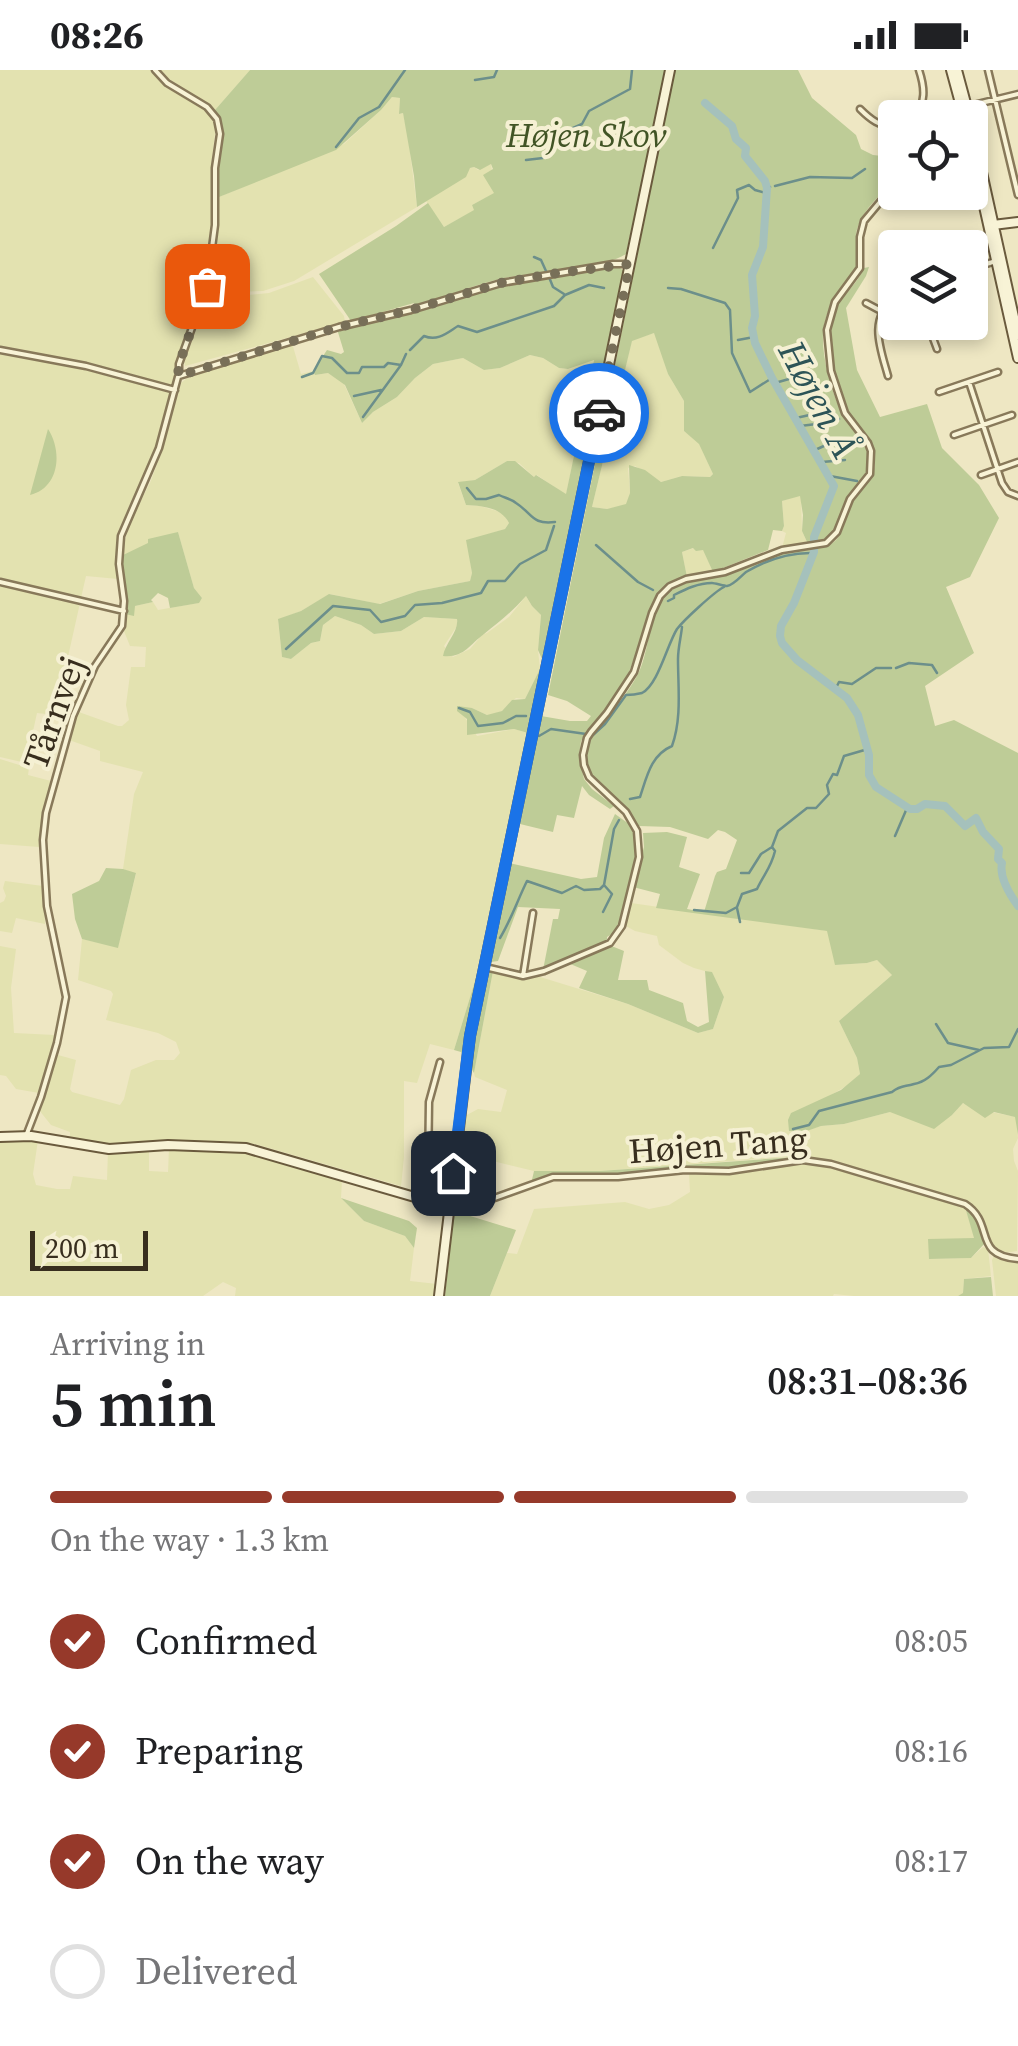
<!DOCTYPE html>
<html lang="en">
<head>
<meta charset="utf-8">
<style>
	body { margin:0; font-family:"Source Serif 4",serif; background:#f6f6f6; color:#202124; height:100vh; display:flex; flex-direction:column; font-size:38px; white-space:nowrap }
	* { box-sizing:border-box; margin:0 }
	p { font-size:32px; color:#757577 }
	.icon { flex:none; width:55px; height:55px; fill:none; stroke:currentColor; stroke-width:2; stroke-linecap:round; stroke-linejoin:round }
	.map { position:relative; height:1226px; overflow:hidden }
	.sheet { display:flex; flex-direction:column; background:#fff; flex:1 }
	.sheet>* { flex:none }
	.controls { position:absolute; left:878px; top:30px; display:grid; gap:20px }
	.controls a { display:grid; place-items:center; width:110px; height:110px; border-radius:10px; background:#fff; box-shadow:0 5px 15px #0003; font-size:50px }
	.scale { position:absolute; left:30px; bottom:25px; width:118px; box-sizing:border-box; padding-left:10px; border:5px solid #382e1e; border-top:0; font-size:28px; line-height:35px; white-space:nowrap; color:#382e1e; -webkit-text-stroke:8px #f5f0d3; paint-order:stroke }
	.pin { position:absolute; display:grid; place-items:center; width:85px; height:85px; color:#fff; margin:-42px; border-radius:20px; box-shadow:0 5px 15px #0006 }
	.courier { position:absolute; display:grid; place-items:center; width:100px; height:100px; margin:-50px; border:8px solid #1a73e8; border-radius:50%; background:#fff; color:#222; box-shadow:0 2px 12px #0007 }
	.head em { font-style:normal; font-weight:600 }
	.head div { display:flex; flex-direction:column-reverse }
	.head { display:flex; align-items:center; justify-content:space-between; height:170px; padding:0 50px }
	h1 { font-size:65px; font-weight:600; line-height:75px }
	.bar { display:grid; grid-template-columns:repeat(4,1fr); gap:15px 10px; align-content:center; height:120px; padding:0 50px }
	.bar i { height:12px; border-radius:8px; background:#e0e0e0 }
	.bar .on { background:#96392a }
	.bar p { grid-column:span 4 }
	ol { padding:0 50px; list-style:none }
	li { display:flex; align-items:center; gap:30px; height:110px }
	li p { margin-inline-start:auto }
	li .icon { padding:10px; border-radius:50%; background:#96392a; color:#fff; stroke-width:4 }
	li:last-child { color:#757577 }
	li i { width:55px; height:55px; border:5px solid #e0e0e0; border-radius:50% }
	.status { display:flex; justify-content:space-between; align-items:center; height:70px; padding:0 50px; background:#fff; direction:ltr }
	.status svg { height:28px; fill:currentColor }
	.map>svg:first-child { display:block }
	.farmland { fill:#e3e2b0 }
	.green { fill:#becc97; fill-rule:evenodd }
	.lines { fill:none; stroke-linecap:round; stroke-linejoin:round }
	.stream { stroke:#6c8f8b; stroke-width:2.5 }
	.river { stroke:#a5c1bc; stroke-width:8 }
	.street-casing { stroke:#88795a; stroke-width:9 }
	.secondary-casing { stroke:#6a5a3d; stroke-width:12 }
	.street { stroke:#f8f3d6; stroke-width:4 }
	.secondary { stroke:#f8f3d6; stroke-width:8 }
	.done { stroke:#786f58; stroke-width:10; stroke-dasharray:0 18 }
	.route { stroke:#1a73e8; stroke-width:12 }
	.labels { text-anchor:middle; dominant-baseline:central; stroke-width:8; stroke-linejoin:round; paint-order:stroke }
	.park-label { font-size:35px; font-style:italic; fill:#415425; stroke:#f5f0d3 }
	.street-label { font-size:35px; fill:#382e1e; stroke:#f5f0d3 }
	.water-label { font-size:38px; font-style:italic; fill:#2d5457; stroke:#f5f0d3 }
</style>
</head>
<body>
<div class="status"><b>08:26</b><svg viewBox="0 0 49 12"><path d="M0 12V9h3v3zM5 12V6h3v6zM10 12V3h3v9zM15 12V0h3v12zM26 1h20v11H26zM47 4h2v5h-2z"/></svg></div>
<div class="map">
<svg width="1018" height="1226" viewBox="0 0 1018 1226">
	<rect width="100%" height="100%" fill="#eee7c3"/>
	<path class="farmland" d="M0,0H152L166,15L203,36L216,54L211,97L212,157L206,208L176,298L174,313L168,317L78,293L0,278Z
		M160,0H250L215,40L166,7Z
		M392,27L400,28L399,44L403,43L408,66L417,137L294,211L263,221L208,223L216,167L219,127L344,74L381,40Z
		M491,94L495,123L472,135L475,140L444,157L426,131L470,98L474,97L478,100Z
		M313,207L344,246L345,252L185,296L184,292L208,229L269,223Z
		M654,263L656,264L668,304L684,331V361L699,373L713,404L710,407L682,406L661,412L635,396L628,398L630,423L627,435L607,439L592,437L632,270Z
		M292,273L301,304L313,301L315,305L328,303L343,312L362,353L373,342L397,327L415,308L433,294L463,288L484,300L500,298L530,285L543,288L559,298L568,299L594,289L566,425L537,405L534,407L519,393L507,391L475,410L458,413L466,435L480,436L497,441L504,445L509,453L505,459L467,471L472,503L470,511L418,521L379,534L330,524L301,541L278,550L282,587L291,589L311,573L320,571L323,555L335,546L361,555L374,564L401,561L424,547L457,549V556L444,576L453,587L470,579L482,565L487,563L509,547L526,526L532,536L541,545L538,580L540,599L525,629L516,628L502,641L491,645H487L472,638L464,646L477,666L514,659L528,663L479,898L454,980L430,974L417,1013L404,1011V1087L401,1116L255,1074L223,1072L117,1074L70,1070V1062L51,1055L39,1040L58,985L76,990L70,1019L72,1022L120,1035L124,1029L131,1000L156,990H174L180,983L176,972L158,963L106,950L113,924L111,921L78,910L82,869L118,877L136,804L123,799L134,724L143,702L100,691V681L69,670L76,641L118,656H122L129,650L126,635L131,597H145L146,577L130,576L124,561L125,544L135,536L153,532L158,540L198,533L202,528L194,518L178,462L121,486L130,451L150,413L162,381L181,313L187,308Z
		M0,282L86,299L171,322L153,384L120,457L117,473L118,509L86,506L81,528L0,509Z
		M801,425L802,461L808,474L782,478L786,463L782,461L784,456L782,431Z
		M694,478L703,479L713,502L687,507L682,482Z
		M0,515L80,533L55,645L37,643L26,693L0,687Z
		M0,689L29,698L28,705L51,711L42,748L39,777L0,774Z
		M5,811L43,816L45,854L16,848L12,863L0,861V833L4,831L6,826L3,818Z
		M631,833L828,861L836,895L867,893L877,890L892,905L839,951L857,988L860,1004L848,1015L826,1028L789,1061L797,1063L821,1056L844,1054L890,1042L952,1045L963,1033L971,1038L1016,1047L1018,1068L1013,1079L1014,1091L1018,1101L1017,1181L1005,1183L997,1181L992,1176L979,1142L964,1131L839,1094L810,1088L784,1087L600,1101H534L460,1083L465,1046L478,1039L501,1042L507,1020L475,1007L474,1003L493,901L524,907L537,906L628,934L698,963L713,959L724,927L712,903L694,898L683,893L659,875L657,866L635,861L624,855Z
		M0,876L16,879L11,918L14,963L55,965L39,1023L16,1019L6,1006L0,1005Z
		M26,1069L38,1070L33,1104L36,1115L57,1119H70L73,1106L107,1110L108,1081L149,1079V1101L168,1102L169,1078L249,1082L342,1110L341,1128L364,1151L405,1166L414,1178L410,1211L437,1214L435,1226H235L236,1218L223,1212L203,1226H0V1070Z
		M803,1092L832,1096L965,1137L975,1169L929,1189L971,1188L983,1177L988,1179L991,1206L964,1209L963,1224L958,1226H854L834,1224L833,1226H490L507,1183L517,1184L534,1139L625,1132L649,1139L669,1135L690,1122L689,1103L735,1104Z
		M994,1186L1018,1191V1226H996L992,1190Z"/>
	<path class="green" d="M250,0H666L626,184C603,199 535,202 504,208C474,215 444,227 415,237L414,233L351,251L319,204L396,156L428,133L444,157L474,140L472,135L494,123L483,105L493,99L491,94L480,100L474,97L470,98L466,107L417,137L414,106L403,43L399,44L400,28L392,27L381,40L336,80L219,127C218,115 216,103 218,91C220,70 226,61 215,40Z
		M675,0H798L812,28L856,65L861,79L873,85L891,87L895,90V109C881,125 859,142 856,165C855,175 860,186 857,196C856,203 849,209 844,215C833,230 824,245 823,264C822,287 830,317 840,339C850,358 875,375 867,400C863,414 849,425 843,439C834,461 833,469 808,474L802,461L803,445L800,426L782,431L784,456L782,461L773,460L768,480L713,502L703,480L696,481L693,478L682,482L687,507L669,514L657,525L628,605L614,628L581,671L579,686L584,709L592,719L614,736L610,739L589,725L582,716L574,748L557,745L553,762L520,754L541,646L570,651H587L591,646L567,631L548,625ZM654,263L668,304L684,331V361L699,374L713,404L710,407L682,406L661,412L645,400L629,395L630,423L626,434L607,439L592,437L632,271Z
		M617,196L624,201L542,589L538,580L541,545L532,536L526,526C512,542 500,551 484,564C469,575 464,588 443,586C445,573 459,561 457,549L424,547L401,561L374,564L361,555L335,546L323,555L320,571L311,573L291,589L282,587L278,549L301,541L329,524L380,534L418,521L470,511L472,503L466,470L505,459L509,453C501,437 482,436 466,435L458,412L475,410L507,391H515L534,407L536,405L566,424L594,290L568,299L559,298L543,288L530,285L500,298L484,300L463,288L433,294L415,308L397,327L373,342L362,353L345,315L328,303L315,305L313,301L327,280L341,284L344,282L337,259L416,241L504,215Z
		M869,197L866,206L846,238L857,300L880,347L927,334L942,378L979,415L999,448L970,507L946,517L974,583L925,616L935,656L954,650L1018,683V1065L1015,1047L994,1042L985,1048L963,1033L952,1045L934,1059L890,1042L844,1054L821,1056L804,1062L789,1061L788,1050L791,1043L841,1020L860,1004L857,988L839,951L892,905L877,890L867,893L835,895L827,861L656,838L660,824L633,817L644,777L643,763L667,762L687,767L679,797L700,804L687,839L704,842L715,806L717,802L726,799L737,770L725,762L718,760L708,769L670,757L639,756C627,739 591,712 586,695C584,687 587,679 589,671C605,646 630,625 641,597C650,574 650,537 670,520C684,509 704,509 721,505C746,500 767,484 792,480C807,478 824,481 836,470C846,460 846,441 854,429C860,420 868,414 872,405C884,377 857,359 846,337C836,317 828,286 829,264C831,229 853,223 864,198Z
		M48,359C63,382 59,418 30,425Z
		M178,462L194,518L202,528L199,533L170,538L168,528L158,523L151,530L153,532L135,536L134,546L125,544L126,527L121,486L148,473V469Z
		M540,599L528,663L514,659L467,665V649L457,641V636L472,638L487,645L502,641L512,630L525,629Z
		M615,744C620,748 631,754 634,759C646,778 624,841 617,861L607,867V872L543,900L553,849H558L560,839L518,837L498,891L491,892L509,793L581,809L597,807L604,768Z
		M106,798L123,799L136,803L118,878L82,869L75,849L72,824L99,811Z
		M609,875L624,881L618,910H647L649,920L683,933L687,951L698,957L709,952L705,901L712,902L724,927L713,959L698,963L628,934L579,918L587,901L568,893Z
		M479,898L493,901L474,1003L461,982L454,980Z
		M795,1087L791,1094L735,1104L689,1103L553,1110L531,1114L534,1101H600Z
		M341,1128L409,1151L417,1158L414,1178L405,1166L364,1151Z
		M965,1137L977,1148L985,1173L971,1188L929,1189L928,1169L974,1168Z
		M454,1141L516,1160L490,1226H445Z
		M991,1207L993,1226H958L963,1223L964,1209Z"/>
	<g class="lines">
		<path class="stream" d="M475,10L494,7L497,0
			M336,77L359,48L379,37L405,0
			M526,90L543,88L555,72L568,71L573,58L582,54L589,41L630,19L632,0
			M775,116L810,107L852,108L865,99
			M767,118L770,117
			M713,178L738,128L737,120L749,115L755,120L766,123
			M534,187L541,190L546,201
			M549,207L553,217L564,224
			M668,218L681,219L725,233L730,240L732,283L750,322L772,308
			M738,270L754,267
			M410,280L424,266C438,272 448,262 458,256L477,262L554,236L565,225L589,215L604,218
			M302,307L313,303L322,286L332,288L347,303H359L362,297H384L388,293L401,295
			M775,313L789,309
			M354,326L381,320
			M363,347L401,295L406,284
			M796,348L814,344
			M831,352L839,349
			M800,356L825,353
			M815,380L835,371
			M822,392L845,390
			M830,406L857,411
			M467,418L476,429H486L499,425C505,428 511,429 516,433C533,444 532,455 555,452
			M596,475L638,512L653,520
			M668,531L674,528V525C686,519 698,513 712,513C714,513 725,516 727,516C734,515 741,506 746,502C768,489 789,482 814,483
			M286,579L333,536L370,540L381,552L405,546L415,535L442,533L481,523L488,511H505L520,494L546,480L554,456
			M896,598L909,593L932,595L937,603
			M836,618L839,612L852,614L876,598H891
			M459,638L470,642L478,656L503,653L516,646H526
			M593,665L605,654L626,625C630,625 638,624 642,623C658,615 667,575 677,559C684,550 714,522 724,517
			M539,666L551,659L586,664
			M630,729L640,727C647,706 651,685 672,676C682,648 678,618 678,589C678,578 681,567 682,557
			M895,766L907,738
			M741,803H749L761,784L772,777
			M737,838L740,852
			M694,840L726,843L737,837L742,824L757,819C764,804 771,798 775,781L772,777L778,761L807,738H816L829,724L827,715L833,704L837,705L844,686L868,679
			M603,842L612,824L604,815
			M500,868C511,850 518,829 527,811L562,823L576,816L584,820L600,819L604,815L614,759L619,750
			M936,954L948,973L979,980
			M793,1059L809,1055L819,1041L892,1022C901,1015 904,1017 914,1014C925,1012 932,1005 939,997L951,995L984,978L1009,977L1018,959"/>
		<path class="river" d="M705,33L732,56L736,69L746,78L745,86L765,111L767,118L763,177L752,205L755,246L752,258L755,273L772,308L834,416L814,467V482L794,533L781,556L780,566L782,573L797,590L847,628L858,645L869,685V705L876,717L910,739H917L925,734L945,736L965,756L976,748L983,762L999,779L998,789L1002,793C999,807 1010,825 1018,836"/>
		<g class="street-casing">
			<path id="street" d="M155,0L167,13L207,37L217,49L220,64L215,98V155L207,216L179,294V306L339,257L411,240L501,213L613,194H630
				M988,0L1018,125
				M969,36L1018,24
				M860,39C871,50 879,56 895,57
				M914,48C926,33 925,18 919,0
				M887,169L895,195
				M970,199L996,191
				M970,216L980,262
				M866,233L881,241
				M927,252L937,279
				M0,280L86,296L175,320
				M888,306C880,277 868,249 895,227
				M969,312L1002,413L1008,422L1018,426
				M939,322L998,302
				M954,365L1012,345
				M981,405L1018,392
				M0,512L124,541
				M485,897L523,906L544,901L610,873L622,856L639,787L637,761L626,742L589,707L584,695L583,685L587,668L591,662L607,643L634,602L652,543L660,526L670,516L686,509L725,502L782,480L826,473L837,462L850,429L870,404L871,381L868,373L845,343L831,301L827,260L835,232L860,198V167L864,151L895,114
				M523,906L533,843
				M26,1066L41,1027L57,973L66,927L47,836L43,770L46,743L73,646L95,596L122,556L124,531L119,494L121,466L159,378L178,307
				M422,1129L428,1103L429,1032L440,992
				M449,1137L486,1131L553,1107H618L685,1100L729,1101L803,1090L831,1094L965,1134C996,1154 971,1185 1018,1189"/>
		</g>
		<g class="secondary-casing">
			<path id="secondary" d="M951,0L964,48
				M957,0L970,48
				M970,48L1018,265
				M970,74L1018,288
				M993,155L1018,152
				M0,1067L31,1066L109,1079L168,1075L246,1078L449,1137
				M439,1226L470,966L670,0"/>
		</g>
		<use href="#street" class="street"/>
		<use href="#secondary" class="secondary"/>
	</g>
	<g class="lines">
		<path class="done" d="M207,216L179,294L178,306L339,257L411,240L501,213L551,204L630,194L599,343"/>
		<path class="route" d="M453,1103L470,966L599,343"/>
	</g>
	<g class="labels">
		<g class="park-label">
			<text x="586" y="65">Højen Skov</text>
		</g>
		<g class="street-label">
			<text transform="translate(54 643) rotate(-70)">Tårnvej</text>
			<text transform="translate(718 1075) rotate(-4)">Højen Tang</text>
		</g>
		<g class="water-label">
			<text transform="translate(819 330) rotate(62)">Højen Å</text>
		</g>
	</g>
</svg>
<div class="controls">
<a><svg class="icon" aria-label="locate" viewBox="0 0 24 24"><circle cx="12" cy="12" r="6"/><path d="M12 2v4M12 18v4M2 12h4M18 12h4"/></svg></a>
<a><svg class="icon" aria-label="layers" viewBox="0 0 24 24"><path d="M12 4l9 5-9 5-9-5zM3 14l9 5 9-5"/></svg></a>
</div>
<div class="scale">200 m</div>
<div class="pin" style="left:207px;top:216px;background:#ea580c"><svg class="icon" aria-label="bag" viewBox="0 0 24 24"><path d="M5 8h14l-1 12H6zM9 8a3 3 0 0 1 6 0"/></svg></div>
<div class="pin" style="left:453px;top:1103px;background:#1f2937"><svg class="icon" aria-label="home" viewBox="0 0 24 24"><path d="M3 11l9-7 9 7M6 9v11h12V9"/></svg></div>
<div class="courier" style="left:599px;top:343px"><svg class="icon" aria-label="car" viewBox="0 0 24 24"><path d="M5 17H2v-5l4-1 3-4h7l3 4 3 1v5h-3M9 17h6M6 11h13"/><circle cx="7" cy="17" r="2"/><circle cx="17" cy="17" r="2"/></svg></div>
</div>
<section class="sheet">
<div class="head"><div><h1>5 min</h1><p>Arriving in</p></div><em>08:31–08:36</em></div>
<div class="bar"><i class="on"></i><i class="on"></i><i class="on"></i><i></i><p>On the way · 1.3 km</p></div>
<ol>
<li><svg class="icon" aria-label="check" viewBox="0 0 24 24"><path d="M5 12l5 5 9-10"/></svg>Confirmed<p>08:05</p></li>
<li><svg class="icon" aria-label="check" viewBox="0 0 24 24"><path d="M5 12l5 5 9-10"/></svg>Preparing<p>08:16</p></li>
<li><svg class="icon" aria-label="check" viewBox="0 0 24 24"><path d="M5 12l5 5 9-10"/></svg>On the way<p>08:17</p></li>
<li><i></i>Delivered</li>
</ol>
</section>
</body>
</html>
